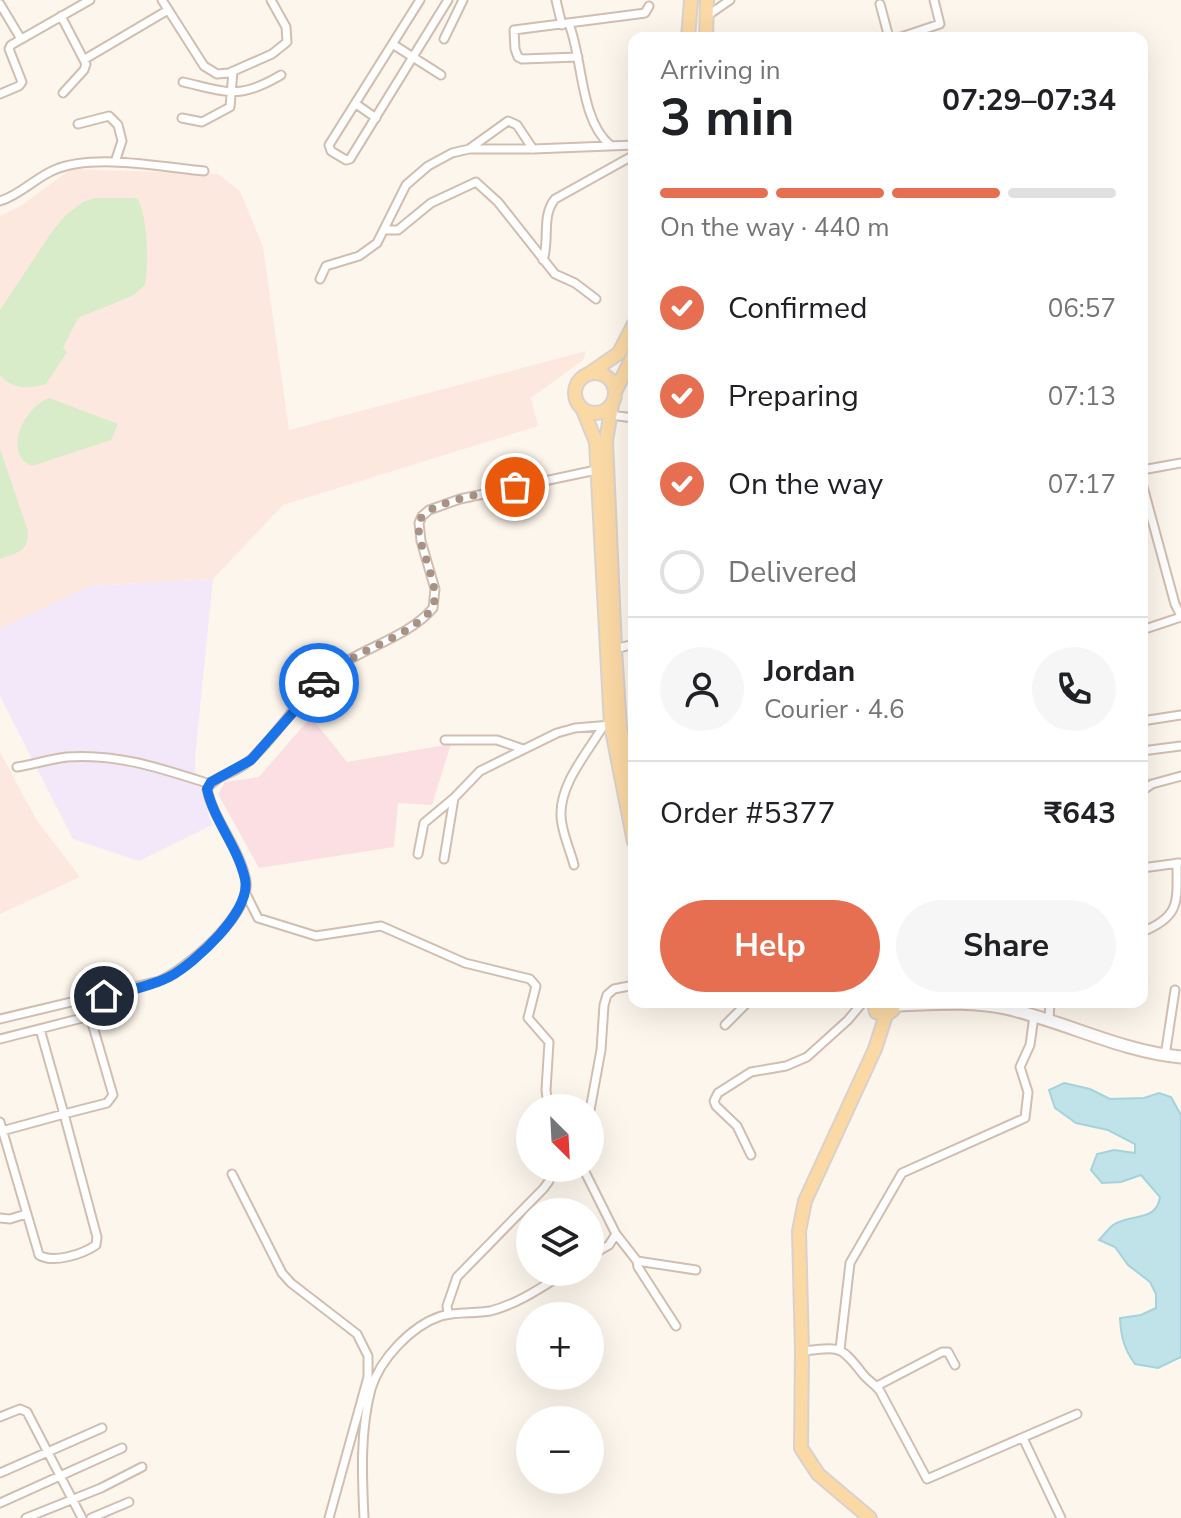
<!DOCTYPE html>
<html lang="en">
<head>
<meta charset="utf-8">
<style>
	body { margin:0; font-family:"Nunito Sans",sans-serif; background:#f6f6f6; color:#202124; height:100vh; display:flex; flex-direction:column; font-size:30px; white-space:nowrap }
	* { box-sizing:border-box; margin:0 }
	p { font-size:26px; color:#757577 }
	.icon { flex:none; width:44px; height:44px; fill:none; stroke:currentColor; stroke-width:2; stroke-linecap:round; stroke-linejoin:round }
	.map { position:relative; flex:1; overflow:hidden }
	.sheet { position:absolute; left:628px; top:32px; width:520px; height:976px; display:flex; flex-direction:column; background:#fff; border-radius:16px; box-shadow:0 8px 32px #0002 }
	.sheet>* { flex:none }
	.needle { width:52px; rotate:156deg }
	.buttons { position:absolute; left:516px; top:1094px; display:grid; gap:16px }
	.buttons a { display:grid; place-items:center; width:88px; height:88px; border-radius:50%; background:#fff; box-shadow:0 8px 32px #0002; font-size:40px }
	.pin { position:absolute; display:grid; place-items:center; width:68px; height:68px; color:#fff; margin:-34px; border:4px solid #fff; border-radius:50%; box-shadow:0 2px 8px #0007 }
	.courier { position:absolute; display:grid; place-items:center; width:80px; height:80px; margin:-40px; border:6px solid #1a73e8; border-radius:50%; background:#fff; color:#222; box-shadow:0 2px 10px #0007 }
	.headline em { font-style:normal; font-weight:700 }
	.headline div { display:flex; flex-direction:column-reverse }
	.headline { display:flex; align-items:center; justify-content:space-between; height:136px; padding:0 32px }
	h1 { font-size:52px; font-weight:700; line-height:60px }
	.bar { display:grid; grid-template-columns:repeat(4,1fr); gap:12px 8px; align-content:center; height:96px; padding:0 32px }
	.bar i { height:10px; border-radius:6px; background:#e0e0e0 }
	.bar .selected { background:#e76f51 }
	.bar p { grid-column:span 4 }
	.line { display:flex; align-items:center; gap:20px; padding:0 32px; border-top:2px solid #e0e0e0 }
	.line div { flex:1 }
	.round { display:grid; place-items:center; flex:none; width:84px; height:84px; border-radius:42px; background:#f6f6f6 }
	ol { padding:0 32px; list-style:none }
	li { display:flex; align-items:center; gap:24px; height:88px }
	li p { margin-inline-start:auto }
	li .icon { padding:8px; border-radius:50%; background:#e76f51; color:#fff; stroke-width:4 }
	li:last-child { color:#757577 }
	li i { width:44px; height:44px; border:4px solid #e0e0e0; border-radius:50% }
	.primary-button { display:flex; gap:16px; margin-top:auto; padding:16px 32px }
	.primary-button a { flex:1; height:92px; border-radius:48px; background:#e76f51; color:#fff; font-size:32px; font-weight:700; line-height:92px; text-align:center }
	.primary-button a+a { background:#f6f6f6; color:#202124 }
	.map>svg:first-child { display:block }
	.commercial { fill:#fde8e0 }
	.education { fill:#f3e8fa }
	.medical { fill:#fbdfe3 }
	.green { fill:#d8ecc9 }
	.water { fill:#bfe3e8; stroke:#a5d3da; stroke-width:2 }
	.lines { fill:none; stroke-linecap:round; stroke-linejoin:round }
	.street-casing { stroke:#d1beb0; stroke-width:11 }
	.secondary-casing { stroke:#d6c0b0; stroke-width:15 }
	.primary-casing { stroke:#dad1cd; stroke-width:16 }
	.street { stroke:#fff; stroke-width:7 }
	.secondary { stroke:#fff; stroke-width:11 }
	.primary { stroke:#fbd9a5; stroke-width:12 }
	.done { stroke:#a89285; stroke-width:8; stroke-dasharray:0 14.4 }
	.route { stroke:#1a73e8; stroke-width:10 }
</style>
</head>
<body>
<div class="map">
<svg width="1181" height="1518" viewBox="0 0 1181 1518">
	<rect width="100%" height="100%" fill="#fdf6ec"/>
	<path class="commercial" d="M71,169L218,174L240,191L263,247L289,430L586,351L583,360L531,398L538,426L283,505L213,579L90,586L0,629V216L22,205Z
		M0,752L36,819L80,877L0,914Z"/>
	<path class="education" d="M213,579L195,757V769L212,825L139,861L73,839L0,696V629L90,586Z"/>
	<path class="medical" d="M311,717L347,762L451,744L432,805L398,803L394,847L259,868L218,794L225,782L259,777Z"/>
	<path class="green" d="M95,198H137C148,216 149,264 145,285L134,295L78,318L63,348L67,352L46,384C29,389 12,390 0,375V310L51,233L67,214L83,202Z
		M49,398L118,424L111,440L32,466C3,455 22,408 49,398Z
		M0,449L28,531C28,553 18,552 0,559Z"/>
	<path class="water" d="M1064,1083L1090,1089L1110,1099L1144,1098L1159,1093L1171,1097L1181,1115V1357L1158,1368L1135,1364C1124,1349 1121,1337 1120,1318L1141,1315L1156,1308V1294L1150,1282L1128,1265L1115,1247L1099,1240C1103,1236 1108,1229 1113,1225C1131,1213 1156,1223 1160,1197L1141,1175L1121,1182L1102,1183L1091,1170L1097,1154L1114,1150L1135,1153V1144L1108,1130L1076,1123L1055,1108L1049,1090Z"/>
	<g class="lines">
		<g class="street-casing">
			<path id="street" d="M162,0L204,66L217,74L229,73L272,54L287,42L286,27L271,0
				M420,0L329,145L331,151L346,160L350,159L448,0
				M556,0L562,25
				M0,4L21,39
				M880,4L888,34L886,38
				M61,16L86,64L84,70L63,93
				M707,16L730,0
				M569,24C583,59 580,120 610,145
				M898,38L940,24L934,0
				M444,39L463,0
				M394,45L441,75
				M578,57L522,59L518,57L515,49L514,30L638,14L645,13L649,6
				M85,59L168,10
				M183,82C227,92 239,100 281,75
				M0,94L19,86L22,82L9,49L11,45L90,0
				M356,104L376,118
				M182,118L202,122L230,107L233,71
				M78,124L109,116L118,125L122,141L115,162
				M469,149L508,121L517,125L533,149
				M0,201C20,195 35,178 54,170C93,153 163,167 204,171
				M385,230H398L431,203L476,182L498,202L555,274L575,283L596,299
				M543,260C550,240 541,216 555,199L634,155
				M320,279L326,266L359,256L377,243L406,185L428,166L452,153L469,149H533L634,145
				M610,415L634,418
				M1142,470L1181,463
				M1142,483L1175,604L1181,616
				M1142,630L1181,617
				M615,649L634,644
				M1142,721L1181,715
				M445,740H497L523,749
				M1142,751L1181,746
				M17,767C34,764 51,759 67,757C117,753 163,769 210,784
				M1142,771L1144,789
				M1142,791L1152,784L1181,776
				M418,854L424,823L454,798
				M444,859L454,798L480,771L557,733L575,728L611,725
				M574,865C570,849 561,831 561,815C560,784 587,753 602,728
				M1142,868L1179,863
				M246,894L258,918L316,936L381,926L465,963L530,979L536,986L528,1018L549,1042L546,1090L548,1108
				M1142,932C1181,916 1177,902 1177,863
				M0,1019L159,981C186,969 251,915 246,881C240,848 214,821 207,789C217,774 235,774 248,762C277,737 297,699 327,674C358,649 408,638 433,608L435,589L421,541L419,523L422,516L429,510L460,499L596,470
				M1049,1021L1050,1002
				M725,1025L748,1002
				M0,1039L90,1016L86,1001
				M1165,1056L1175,990
				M590,1110L601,1050L604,1005L607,995L614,989L634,985
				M0,1122L39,1255C53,1264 83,1254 96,1245L97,1237L64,1114L107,1103L113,1095L90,1016
				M2,1131L64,1114L40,1029
				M751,1155L737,1126L716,1106L714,1101L718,1093L751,1072L786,1066L807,1057L848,1020L863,1002
				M583,1168L616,1234L609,1245L590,1256
				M232,1174L282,1273L291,1283L357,1334L368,1356V1377L329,1518
				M0,1218L10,1219L26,1214
				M616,1234L637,1261L696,1270
				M637,1261L638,1267L676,1326
				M448,1314L447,1306L457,1277L544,1188L549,1181L553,1168
				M840,1349L850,1263L902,1173L1025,1118L1028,1092L1020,1067L1030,1045L1034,1016
				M802,1351C839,1348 839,1343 862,1373C867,1380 875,1384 880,1391L927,1479L1077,1414
				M877,1386L942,1352H948L955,1365
				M0,1417L20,1409L27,1412L82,1518
				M1023,1438L1061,1518
				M0,1473L102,1428
				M0,1503L122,1448
				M26,1518L101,1488L142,1467
				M91,1518L129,1502
				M364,1518C362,1476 360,1430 371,1389C380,1359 411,1326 441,1316C457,1311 474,1314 490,1311C518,1304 542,1287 566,1272"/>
		</g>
		<g class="secondary-casing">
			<path id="secondary" d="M895,1005C931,1004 969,1000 1005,1008C1064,1021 1119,1051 1181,1057"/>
		</g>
		<g class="primary-casing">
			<path id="primary" d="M688,38L691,0
				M706,38L707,0
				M575 393a20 20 0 1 1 40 0a20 20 0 1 1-40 0Z
				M590,373L619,353L634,324
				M616,390L634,354
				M612,405L606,441L615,649L620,727L634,800
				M583,410L596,442L611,725L634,842
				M874,1002L876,1012L886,1015L893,1010L894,1002
				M870,1518L818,1474L801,1448L802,1351L799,1231L805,1201L875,1049L886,1015"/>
		</g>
		<use href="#street" class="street"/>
		<use href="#secondary" class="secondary"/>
		<use href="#primary" class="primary"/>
	</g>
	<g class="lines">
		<path class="done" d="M319,683C350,649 405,642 433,608C437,593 433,581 428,566C425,553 417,537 419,523C422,501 495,492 515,487"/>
		<path class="route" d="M104,996C125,991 149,987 169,977C195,963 252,911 245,879C238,847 214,821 207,789L211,782L251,760L319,683"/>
	</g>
</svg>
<div class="buttons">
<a><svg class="needle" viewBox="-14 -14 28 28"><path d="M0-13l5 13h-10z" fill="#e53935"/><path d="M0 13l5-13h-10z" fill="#757577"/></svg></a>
<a><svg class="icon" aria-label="layers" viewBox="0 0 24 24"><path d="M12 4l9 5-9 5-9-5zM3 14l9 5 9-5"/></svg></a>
<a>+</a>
<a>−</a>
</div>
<div class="pin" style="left:515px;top:487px;background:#ea580c"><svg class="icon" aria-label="bag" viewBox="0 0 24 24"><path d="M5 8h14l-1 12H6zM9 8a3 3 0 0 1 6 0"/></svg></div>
<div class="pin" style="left:104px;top:996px;background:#1f2937"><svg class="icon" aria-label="home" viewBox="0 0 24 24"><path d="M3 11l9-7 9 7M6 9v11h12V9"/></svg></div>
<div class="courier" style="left:319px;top:683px"><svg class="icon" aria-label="car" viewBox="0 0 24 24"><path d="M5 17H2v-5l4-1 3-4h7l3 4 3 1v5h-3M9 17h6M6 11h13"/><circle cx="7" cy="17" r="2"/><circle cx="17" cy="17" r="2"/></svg></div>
<section class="sheet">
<div class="headline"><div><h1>3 min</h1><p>Arriving in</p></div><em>07:29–07:34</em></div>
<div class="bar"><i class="selected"></i><i class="selected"></i><i class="selected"></i><i></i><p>On the way · 440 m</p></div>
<ol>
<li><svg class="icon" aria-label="check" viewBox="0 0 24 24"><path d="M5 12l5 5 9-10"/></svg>Confirmed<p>06:57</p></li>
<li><svg class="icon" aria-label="check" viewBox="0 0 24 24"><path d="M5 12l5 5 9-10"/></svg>Preparing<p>07:13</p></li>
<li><svg class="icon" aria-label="check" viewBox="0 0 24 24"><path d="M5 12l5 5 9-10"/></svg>On the way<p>07:17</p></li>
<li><i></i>Delivered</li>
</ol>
<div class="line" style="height:144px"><a class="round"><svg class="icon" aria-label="person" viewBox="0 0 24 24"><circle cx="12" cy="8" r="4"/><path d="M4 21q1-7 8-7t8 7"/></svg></a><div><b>Jordan</b><p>Courier · 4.6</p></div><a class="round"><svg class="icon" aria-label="phone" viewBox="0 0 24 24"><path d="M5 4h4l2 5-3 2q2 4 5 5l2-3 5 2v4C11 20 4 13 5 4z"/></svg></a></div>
<div class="line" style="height:104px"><div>Order #5377</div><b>₹643</b></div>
<div class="primary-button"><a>Help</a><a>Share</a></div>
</section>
</div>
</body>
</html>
